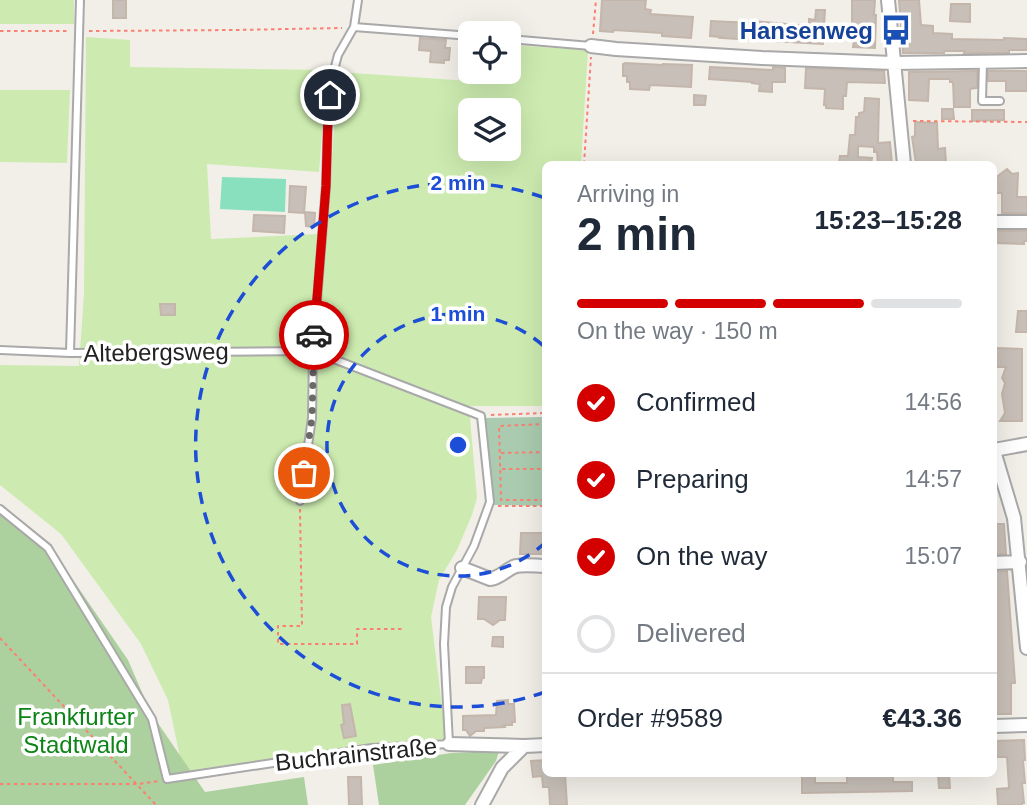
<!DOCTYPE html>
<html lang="en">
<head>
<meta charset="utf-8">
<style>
	body { margin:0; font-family:Helvetica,sans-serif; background:#f6f6f7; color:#1f2937; height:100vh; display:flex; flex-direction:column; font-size:26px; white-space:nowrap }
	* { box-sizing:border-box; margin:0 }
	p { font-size:23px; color:#747a83 }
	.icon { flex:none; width:38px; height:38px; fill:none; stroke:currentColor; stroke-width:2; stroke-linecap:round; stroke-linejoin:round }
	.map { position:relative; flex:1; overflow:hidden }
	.panel { position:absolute; left:542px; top:161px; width:455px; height:616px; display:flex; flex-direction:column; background:#fff; border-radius:10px; box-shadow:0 7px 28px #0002 }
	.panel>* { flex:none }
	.fabs { position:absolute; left:458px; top:21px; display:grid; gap:14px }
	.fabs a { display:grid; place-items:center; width:63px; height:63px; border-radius:10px; background:#fff; box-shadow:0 7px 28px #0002; font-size:35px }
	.pin { position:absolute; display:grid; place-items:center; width:60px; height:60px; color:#fff; margin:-30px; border:4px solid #fff; border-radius:50%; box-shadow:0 2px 7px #0007 }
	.courier { position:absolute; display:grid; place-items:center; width:70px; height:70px; margin:-35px; border:5px solid #d40000; border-radius:50%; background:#fff; color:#222; box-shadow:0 2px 9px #0007 }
	.head em { font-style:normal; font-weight:700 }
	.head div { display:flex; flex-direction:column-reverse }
	.head { display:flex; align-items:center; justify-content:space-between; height:119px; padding:0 35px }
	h1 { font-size:46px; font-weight:700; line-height:52px }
	.bar { display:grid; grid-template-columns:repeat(4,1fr); gap:10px 7px; align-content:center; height:84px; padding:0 35px }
	.bar i { height:9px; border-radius:5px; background:#e0e1e3 }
	.bar .active { background:#d40000 }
	.bar p { grid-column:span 4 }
	.line { display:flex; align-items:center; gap:18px; padding:0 35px; border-top:2px solid #e0e1e3 }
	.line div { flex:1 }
	ol { padding:0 35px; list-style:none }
	li { display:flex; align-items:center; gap:21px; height:77px }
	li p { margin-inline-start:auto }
	li .icon { padding:7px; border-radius:50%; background:#d40000; color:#fff; stroke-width:4 }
	li:last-child { color:#747a83 }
	li i { width:38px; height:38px; border:4px solid #e0e1e3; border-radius:50% }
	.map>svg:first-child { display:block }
	.grass { fill:#cdebb0; fill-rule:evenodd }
	.forest { fill:#add19e }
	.cemetery { fill:#aacbaf }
	.pitch { fill:#88e0be }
	.building { fill:#c7bfb8; stroke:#c4b6ab; stroke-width:2 }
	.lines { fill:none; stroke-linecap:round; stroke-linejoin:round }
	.service-casing { stroke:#a9a9a9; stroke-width:10 }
	.minor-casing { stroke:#a9a9a9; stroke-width:16 }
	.path { stroke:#fa8072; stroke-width:2; stroke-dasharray:3.5 3.5; stroke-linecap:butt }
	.service { stroke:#fff; stroke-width:6 }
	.minor { stroke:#fff; stroke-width:12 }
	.done { stroke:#6b6a68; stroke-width:7; stroke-dasharray:0 12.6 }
	.route { stroke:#d40000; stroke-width:9 }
	.ring { fill:none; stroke:#1d4ed8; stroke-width:3.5; stroke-dasharray:12 9 }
	.labels { text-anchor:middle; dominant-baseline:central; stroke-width:7; stroke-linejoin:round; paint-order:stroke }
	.transit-label { font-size:24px; font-weight:bold; fill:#164399; stroke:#fff; text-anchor:end }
	.street-label { font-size:24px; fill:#222; stroke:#fff }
	.park-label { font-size:24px; fill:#0c8416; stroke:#fff }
	.centre { fill:#1d4ed8; stroke:#fff; stroke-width:3.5 }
	.ring-label { font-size:21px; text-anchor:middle; font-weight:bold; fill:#1d4ed8; stroke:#fff; stroke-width:7; stroke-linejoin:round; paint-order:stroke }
</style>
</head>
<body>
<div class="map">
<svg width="1027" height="805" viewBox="0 0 1027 805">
	<rect width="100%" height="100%" fill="#f2efe9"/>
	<path class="grass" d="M0,0H74V24H0Z
		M86,37L130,40V67L327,70L319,172L207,164L211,239L318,234L327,228L338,72L471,81L472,72H509V45L588,50L581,164H546V406H469L477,498L472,515L457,550L439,580L431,617L446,739L370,744L183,772L168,700L141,644L61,534L0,485V365L79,366L84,293ZM471,110H509V149H471Z
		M0,90H70L67,163L0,162Z"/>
	<path class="forest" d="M0,508L51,548L128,660L151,713L205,792L304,777L308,805H0Z
		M499,751L496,761L465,805H379L373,765L451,753Z"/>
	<path class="cemetery" d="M546,417V506L493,505L485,418Z"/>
	<path class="pitch" d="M222,177L286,179L285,212L220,209Z"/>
	<path class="building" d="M113,0H126V18H113Z
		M602,0H646L645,9L651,10L650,14L693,17L691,38L662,36V33L614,30L613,32L600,31Z
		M852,0H875L874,15H876L875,48L853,47L854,41H852Z
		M899,0H919L921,25L933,26V33L952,34V39L1004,40V38L1027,39V50H1009V53H964L965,51H944V53H903Z
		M951,4H970V22L950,21Z
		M816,10H825L823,44L720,38L721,37L710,36L711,21L754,23V21L809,26V19L815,20Z
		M420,38L446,40L445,48H450L449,60H444V63L430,62L431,51L419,50Z
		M625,63L663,65V64L692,65L691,87L650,85L649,90L630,89V82H627V76H623V64Z
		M710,67L773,70V67L785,68V82H772V92L759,91L760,84L752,83V82L709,79Z
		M806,68L884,71L885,83L847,82L846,96H843V109L826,108V105H824L825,89L805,88Z
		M977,71V88L970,89V107H954L953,82H950V79H929L928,101L909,100V72Z
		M988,71H1027V91H1006V81H988Z
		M694,95L706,96L705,105H694Z
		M865,98L879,99L878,143L890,142L892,164H878L877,152H874V147L858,146V157L872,158L871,164H839L840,156H848L850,135H855L856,117H859V113L864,112Z
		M942,109H953L954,119H942Z
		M972,110H1004V120L972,121Z
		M915,122L937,123L938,149L945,148L946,163L916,164L912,137L915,136Z
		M1007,169L1012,174L1018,173L1017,197H1027V213H1002V193H994V179Z
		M290,186L306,187L304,213L289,212Z
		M305,212L315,213L314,227L306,226Z
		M254,215L285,216L284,233L253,231Z
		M994,231H1027V241H1024V244L995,243Z
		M160,304H175V315H161Z
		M1018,311H1027V332H1016Z
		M994,348L1022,349V421H1000L1005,413L1002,394L1005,383L1002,378L1006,367H994Z
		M994,524H1004L1006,554H994Z
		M521,533H546V554H520Z
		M1007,571L1015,683H1011V714H994V572Z
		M479,597H506L505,620H500L493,625L484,619H478Z
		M493,637H503V647L492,646Z
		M466,667H484V678H482L481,683H466Z
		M508,700V704H514L515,722H512V725H504L505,727L484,728V731H476L470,736L466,730H463V716L496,715L497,701Z
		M350,704L356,736L344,738L341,725L344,724L342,705Z
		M1024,740L1025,760H1023L1025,783H1022L1024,803H1022V805H998L997,789L1009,788L1007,757H994V741Z
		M546,760V774H565L567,805H550L549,787H543L542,776L533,777L531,761Z
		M802,774H815V783H847V776H893V782H912V791L802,793Z
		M938,774H949L950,788H939Z
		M348,777H361L362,805H349Z"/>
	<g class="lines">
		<g class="service-casing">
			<path id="service" d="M354,27L471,36
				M509,39L591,46
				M983,61L982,101H1000
				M0,350L70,353L313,351L481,416L490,502L474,546L452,587L446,607L444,644L449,744L372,748L167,779L152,719L48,548L0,509
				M70,353L80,0
				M300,501L312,418L313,351L326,186L328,115L333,74L338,55L354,27L358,0"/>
		</g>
		<g class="minor-casing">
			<path id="minor" d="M888,0L904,164
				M591,46L616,49L762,58L893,63L1027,61
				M994,222H1027
				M994,450L1027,444
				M994,451L1014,518L1027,648
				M994,563L1020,562
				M462,568L490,579C501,578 506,569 516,566C525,564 537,566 546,566
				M994,726L1027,725
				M449,744L524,746L546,745
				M482,805L502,768L524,746"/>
		</g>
		<path class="path" d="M0,31H69
			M89,31L234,30L342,28
			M593,34L596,0
			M913,121L1027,122
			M584,164L591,57
			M491,415L546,413
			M546,424L499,426L501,500H546
			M501,453L546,452
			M502,469H546
			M498,506H546
			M300,509L302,626H278V644H357V629H405
			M0,638L156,805
			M0,784H138L160,781"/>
		<use href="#service" class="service"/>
		<use href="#minor" class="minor"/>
	</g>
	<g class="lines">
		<path class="done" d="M304,473L312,418L314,335"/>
		<path class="route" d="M314,335L326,186L328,115L330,95"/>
	</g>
	<g class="ring">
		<path d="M546 542A131 131 0 1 1 546 348"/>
		<path d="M545 692A262 262 0 1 1 545 198"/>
	</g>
	<defs>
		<g id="bus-bare" transform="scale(2.415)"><path d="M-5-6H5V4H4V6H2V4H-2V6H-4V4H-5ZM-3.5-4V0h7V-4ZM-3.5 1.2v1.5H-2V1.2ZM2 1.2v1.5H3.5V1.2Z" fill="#1a4fb4" stroke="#fff" stroke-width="2.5" paint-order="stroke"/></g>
	</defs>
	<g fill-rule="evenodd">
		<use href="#bus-bare" x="896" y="30"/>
	</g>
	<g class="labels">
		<g class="transit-label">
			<text x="873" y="30">Hansenweg</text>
		</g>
		<g class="street-label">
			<text transform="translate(156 352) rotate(-1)">Altebergsweg</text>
			<text transform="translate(356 754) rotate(-6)">Buchrainstraße</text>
		</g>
		<g class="park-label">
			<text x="76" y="716">Frankfurter<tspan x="76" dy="28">Stadtwald</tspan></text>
		</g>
	</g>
	<circle cx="458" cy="445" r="10" class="centre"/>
	<g class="ring-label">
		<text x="458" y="190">2 min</text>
		<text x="458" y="321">1 min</text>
	</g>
</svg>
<div class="fabs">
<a><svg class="icon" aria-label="locate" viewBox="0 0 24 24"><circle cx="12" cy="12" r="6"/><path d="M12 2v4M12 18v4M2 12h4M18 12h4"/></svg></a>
<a><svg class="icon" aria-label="layers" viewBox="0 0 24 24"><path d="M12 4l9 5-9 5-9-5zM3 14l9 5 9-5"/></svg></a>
</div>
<div class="pin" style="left:304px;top:473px;background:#ea580c"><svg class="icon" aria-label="bag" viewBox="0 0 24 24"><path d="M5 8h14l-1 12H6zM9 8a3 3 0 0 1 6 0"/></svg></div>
<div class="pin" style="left:330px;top:95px;background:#1f2937"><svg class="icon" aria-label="home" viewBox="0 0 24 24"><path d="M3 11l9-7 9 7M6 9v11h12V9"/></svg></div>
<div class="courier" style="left:314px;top:335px"><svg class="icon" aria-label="car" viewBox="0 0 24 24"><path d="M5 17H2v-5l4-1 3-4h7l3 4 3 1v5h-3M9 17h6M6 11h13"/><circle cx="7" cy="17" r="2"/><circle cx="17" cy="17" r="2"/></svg></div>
<section class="panel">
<div class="head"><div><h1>2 min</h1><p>Arriving in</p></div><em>15:23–15:28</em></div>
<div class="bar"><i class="active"></i><i class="active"></i><i class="active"></i><i></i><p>On the way · 150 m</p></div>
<ol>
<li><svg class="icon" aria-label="check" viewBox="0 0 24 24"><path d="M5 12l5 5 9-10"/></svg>Confirmed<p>14:56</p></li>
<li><svg class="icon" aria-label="check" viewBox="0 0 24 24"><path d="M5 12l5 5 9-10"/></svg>Preparing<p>14:57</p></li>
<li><svg class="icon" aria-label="check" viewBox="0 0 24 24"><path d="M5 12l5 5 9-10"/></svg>On the way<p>15:07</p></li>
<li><i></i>Delivered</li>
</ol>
<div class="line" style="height:91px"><div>Order #9589</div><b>€43.36</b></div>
</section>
</div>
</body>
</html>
